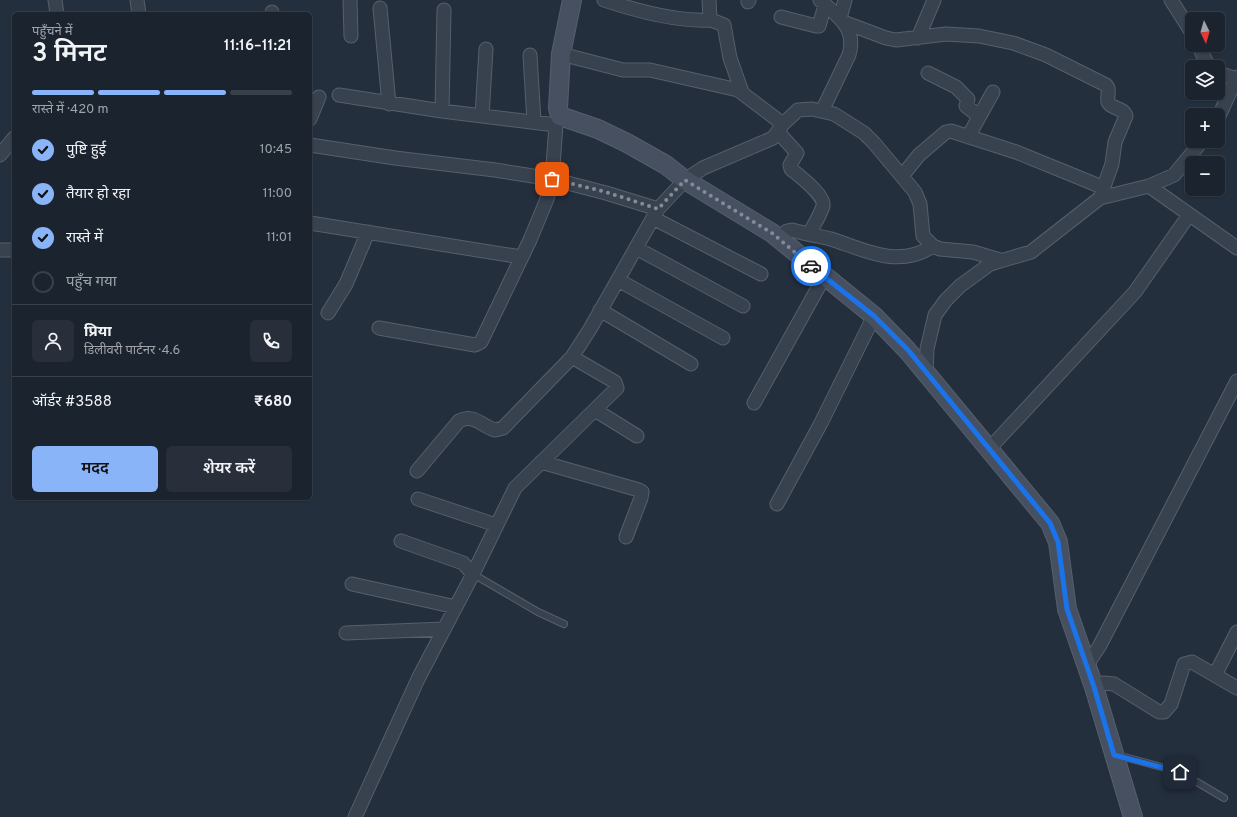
<!DOCTYPE html>
<html lang="hi">
<head>
<meta charset="utf-8">
<style>
	body { margin:0; font-family:Overpass,"Noto Sans Devanagari",sans-serif; background:#282f3a; color:#f1f3f6; height:100vh; display:flex; flex-direction:column; font-size:15px; white-space:nowrap }
	* { box-sizing:border-box; margin:0 }
	p { font-size:13px; color:#a0a4aa }
	.icon { flex:none; width:22px; height:22px; fill:none; stroke:currentColor; stroke-width:2; stroke-linecap:round; stroke-linejoin:round }
	.map { position:relative; flex:1; overflow:hidden }
	.drawer { position:absolute; left:12px; top:12px; width:300px; height:488px; display:flex; flex-direction:column; background:#1b232e; border-radius:6px; box-shadow:0 1px 3px #0004,0 0 0 1px #39404a }
	.drawer>* { flex:none }
	.needle { width:26px; rotate:175deg }
	.tools { position:absolute; left:1185px; top:12px; display:grid; gap:8px }
	.tools a { display:grid; place-items:center; width:40px; height:40px; border-radius:6px; background:#1b232e; box-shadow:0 1px 3px #0004,0 0 0 1px #39404a; font-size:20px }
	.pin { position:absolute; display:grid; place-items:center; width:34px; height:34px; color:#fff; margin:-17px; border-radius:8px; box-shadow:0 2px 6px #0006 }
	.courier { position:absolute; display:grid; place-items:center; width:40px; height:40px; margin:-20px; border:3px solid #1a73e8; border-radius:50%; background:#fff; color:#222; box-shadow:0 1px 5px #0007 }
	.head em { font-style:normal; font-weight:600 }
	.head div { display:flex; flex-direction:column-reverse }
	.head { display:flex; align-items:center; justify-content:space-between; height:68px; padding:0 20px }
	h1 { font-size:26px; font-weight:600; line-height:30px }
	.bar { display:grid; grid-template-columns:repeat(4,1fr); gap:6px 4px; align-content:center; height:48px; padding:0 20px }
	.bar i { height:5px; border-radius:3px; background:#39404a }
	.bar .active { background:#8ab4f8 }
	.bar p { grid-column:span 4 }
	.line { display:flex; align-items:center; gap:10px; padding:0 20px; border-top:1px solid #39404a }
	.line div { flex:1 }
	.round { display:grid; place-items:center; flex:none; width:42px; height:42px; border-radius:6px; background:#282f3a }
	ol { padding:0 20px; list-style:none }
	li { display:flex; align-items:center; gap:12px; height:44px }
	li p { margin-inline-start:auto }
	li .icon { padding:4px; border-radius:50%; background:#8ab4f8; color:#111; stroke-width:4 }
	li:last-child { color:#a0a4aa }
	li i { width:22px; height:22px; border:2px solid #39404a; border-radius:50% }
	.action { display:flex; gap:8px; margin-top:auto; padding:8px 20px }
	.action a { flex:1; height:46px; border-radius:6px; background:#8ab4f8; color:#111; font-size:16px; font-weight:600; line-height:46px; text-align:center }
	.action a+a { background:#282f3a; color:#f1f3f6 }
	.map>svg:first-child { display:block }
	.lines { fill:none; stroke-linecap:round; stroke-linejoin:round }
	.lane-casing { stroke:#565f6c; stroke-width:8 }
	.street-casing { stroke:#565f6c; stroke-width:15 }
	.secondary-casing { stroke:#565f6c; stroke-width:20 }
	.lane { stroke:#38414e; stroke-width:6 }
	.street { stroke:#38414e; stroke-width:13 }
	.secondary { stroke:#465061; stroke-width:18 }
	.done { stroke:#828b98; stroke-width:4; stroke-dasharray:0 7.2 }
	.route { stroke:#1a73e8; stroke-width:5 }
</style>
</head>
<body>
<div class="map">
<svg width="1237" height="817" viewBox="0 0 1237 817">
	<rect width="100%" height="100%" fill="#242f3e"/>
	<g class="lines">
		<g class="lane-casing">
			<path id="lane" d="M473,574L538,612L564,624
				M1117,755L1180,772L1224,798"/>
		</g>
		<g class="street-casing">
			<path id="street" d="M55,0L57,14
				M137,0L139,14
				M350,0L351,36
				M604,0C637,11 676,22 711,20
				M709,0L710,18L711,20L724,25L730,58L742,92
				M820,0C837,16 857,27 849,55L822,111
				M1171,0L1192,33
				M748,2L749,0
				M380,8L389,104
				M272,12V14
				M781,17L816,26H819L825,5
				M840,18L845,0
				M846,23L886,38L896,40L946,34L979,36L1013,43L1046,55L1106,85L1108,88C1109,92 1107,98 1108,102C1111,109 1123,107 1126,116L1115,142L1112,164L1100,198
				M918,38L934,0
				M1198,45L1209,67
				M561,54L623,70H650L738,90L783,124
				M530,55L534,122
				M928,73L956,87L968,99L966,106L979,116
				M1218,73L1237,79
				M339,95L442,111L556,125
				M442,111L444,10
				M482,116L486,49
				M1218,118L1237,77
				M310,119L319,97
				M778,132L797,153L790,165L791,169C798,175 826,196 823,206C820,216 813,226 809,234
				M968,137L993,92
				M310,145L395,158L495,170L552,179L606,193L658,209
				M0,155L14,138
				M903,175L919,155L946,132L951,131L1016,152L1102,187
				M1149,186L1237,248
				M653,218L761,274
				M310,223L521,257
				M779,238L787,231L792,230C805,234 818,236 831,239C865,250 898,269 933,246
				M636,248L743,306
				M0,250H14
				M618,280L723,338
				M600,310L691,364
				M328,313L346,284L368,232
				M379,328L475,345L481,342L530,240L547,199L552,179L556,125L560,116
				M926,374L927,349L935,315L946,300L960,286L990,264L1031,252L1100,198L1149,186L1174,175L1202,141
				M754,403L824,277
				M595,410L637,436
				M989,449L1135,292L1189,215
				M541,462L639,490L642,492L641,498L626,537
				M417,471L459,421C473,413 482,426 495,430L503,428L572,357L590,329L658,209L685,180L703,168L773,138L783,124L798,110L812,109L834,114L864,133L874,143L915,192L920,204L923,236L933,246L940,249L973,252L1000,260
				M418,499L496,525
				M777,504L821,423L874,316
				M401,541L463,563L473,574
				M352,584L456,607
				M346,633L444,629
				M1087,665L1100,645L1237,381
				M1215,675L1237,632
				M1094,687L1103,683L1114,684L1159,712H1164L1171,704L1184,664L1192,662L1237,688
				M355,817L418,679L473,574L515,488L617,388L615,382L572,357"/>
		</g>
		<g class="secondary-casing">
			<path id="secondary" d="M572,0L561,54L558,108L560,116L598,129L627,143L666,165L685,180L772,233L874,316L907,350L1050,523L1058,542L1067,609L1094,687L1133,817"/>
		</g>
		<use href="#lane" class="lane"/>
		<use href="#street" class="street"/>
		<use href="#secondary" class="secondary"/>
	</g>
	<g class="lines">
		<path class="done" d="M552,179L606,192L658,209L685,180L772,233L811,266"/>
		<path class="route" d="M811,266L874,316L908,350L1050,523L1058,542L1067,609L1094,687L1114,755L1180,772"/>
	</g>
</svg>
<div class="tools">
<a><svg class="needle" viewBox="-14 -14 28 28"><path d="M0-13l5 13h-10z" fill="#e53935"/><path d="M0 13l5-13h-10z" fill="#a0a4aa"/></svg></a>
<a><svg class="icon" aria-label="layers" viewBox="0 0 24 24"><path d="M12 4l9 5-9 5-9-5zM3 14l9 5 9-5"/></svg></a>
<a>+</a>
<a>−</a>
</div>
<div class="pin" style="left:552px;top:179px;background:#ea580c"><svg class="icon" aria-label="bag" viewBox="0 0 24 24"><path d="M5 8h14l-1 12H6zM9 8a3 3 0 0 1 6 0"/></svg></div>
<div class="pin" style="left:1180px;top:772px;background:#1f2937"><svg class="icon" aria-label="home" viewBox="0 0 24 24"><path d="M3 11l9-7 9 7M6 9v11h12V9"/></svg></div>
<div class="courier" style="left:811px;top:266px"><svg class="icon" aria-label="car" viewBox="0 0 24 24"><path d="M5 17H2v-5l4-1 3-4h7l3 4 3 1v5h-3M9 17h6M6 11h13"/><circle cx="7" cy="17" r="2"/><circle cx="17" cy="17" r="2"/></svg></div>
<section class="drawer">
<div class="head"><div><h1>3 मिनट</h1><p>पहुँचने में</p></div><em>11:16–11:21</em></div>
<div class="bar"><i class="active"></i><i class="active"></i><i class="active"></i><i></i><p>रास्ते में · 420 m</p></div>
<ol>
<li><svg class="icon" aria-label="check" viewBox="0 0 24 24"><path d="M5 12l5 5 9-10"/></svg>पुष्टि हुई<p>10:45</p></li>
<li><svg class="icon" aria-label="check" viewBox="0 0 24 24"><path d="M5 12l5 5 9-10"/></svg>तैयार हो रहा<p>11:00</p></li>
<li><svg class="icon" aria-label="check" viewBox="0 0 24 24"><path d="M5 12l5 5 9-10"/></svg>रास्ते में<p>11:01</p></li>
<li><i></i>पहुँच गया</li>
</ol>
<div class="line" style="height:72px"><a class="round"><svg class="icon" aria-label="person" viewBox="0 0 24 24"><circle cx="12" cy="8" r="4"/><path d="M4 21q1-7 8-7t8 7"/></svg></a><div><b>प्रिया</b><p>डिलीवरी पार्टनर · 4.6</p></div><a class="round"><svg class="icon" aria-label="phone" viewBox="0 0 24 24"><path d="M5 4h4l2 5-3 2q2 4 5 5l2-3 5 2v4C11 20 4 13 5 4z"/></svg></a></div>
<div class="line" style="height:52px"><div>ऑर्डर #3588</div><b>₹680</b></div>
<div class="action"><a>मदद</a><a>शेयर करें</a></div>
</section>
</div>
</body>
</html>
